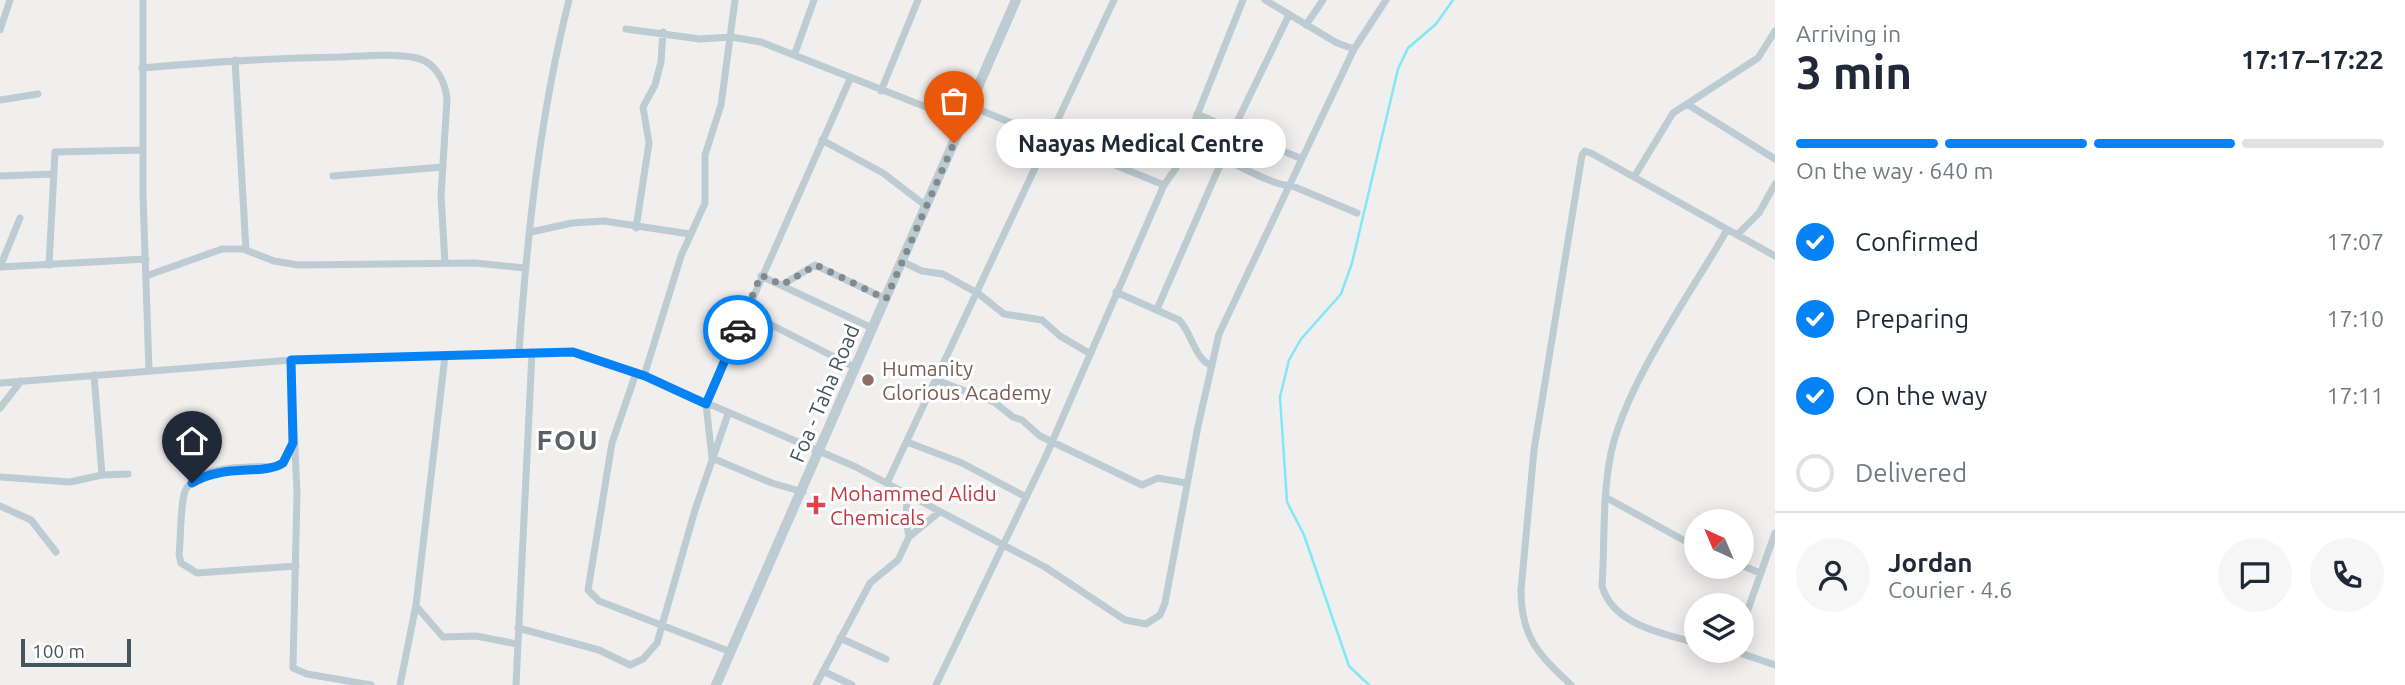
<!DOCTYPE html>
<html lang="en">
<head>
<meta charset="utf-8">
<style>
	body { margin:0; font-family:Ubuntu,sans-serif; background:#f6f6f7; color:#1f2937; height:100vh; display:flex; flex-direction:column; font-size:26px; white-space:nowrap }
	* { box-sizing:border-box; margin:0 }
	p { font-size:23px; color:#747a83 }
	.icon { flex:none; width:38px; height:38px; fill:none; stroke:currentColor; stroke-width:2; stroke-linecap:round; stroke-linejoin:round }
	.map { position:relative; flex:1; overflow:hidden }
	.sheet { display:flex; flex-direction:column; background:#fff; width:630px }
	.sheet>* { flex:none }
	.needle { width:46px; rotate:316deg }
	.tools { position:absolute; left:1684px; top:509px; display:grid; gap:14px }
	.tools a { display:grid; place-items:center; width:70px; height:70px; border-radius:50%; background:#fff; box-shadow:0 4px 18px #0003; font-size:35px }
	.scale { position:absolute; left:21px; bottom:18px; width:110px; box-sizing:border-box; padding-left:7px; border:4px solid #44545e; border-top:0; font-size:19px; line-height:24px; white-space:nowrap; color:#44545e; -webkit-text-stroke:5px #fff; paint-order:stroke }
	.pin { position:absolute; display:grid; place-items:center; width:60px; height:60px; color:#fff; margin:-72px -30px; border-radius:50% 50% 50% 0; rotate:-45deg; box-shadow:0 0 7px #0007 }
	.pin .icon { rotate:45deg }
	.courier { position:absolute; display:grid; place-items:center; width:70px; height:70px; margin:-35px; border:5px solid #0583f5; border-radius:50%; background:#fff; color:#222; box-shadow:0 2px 9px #0007 }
	.bubble { position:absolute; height:49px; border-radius:24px; background:#fff; box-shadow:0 4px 18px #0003; font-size:23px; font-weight:700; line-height:49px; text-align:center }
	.overview em { font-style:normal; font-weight:700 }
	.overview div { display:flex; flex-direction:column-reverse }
	.overview { display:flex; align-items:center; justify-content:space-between; height:119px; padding:0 21px }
	h1 { font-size:46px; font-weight:700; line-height:52px }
	.bar { display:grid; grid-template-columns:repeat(4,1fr); gap:10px 7px; align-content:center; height:84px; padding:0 21px }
	.bar i { height:9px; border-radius:5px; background:#e0e1e3 }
	.bar .on { background:#0583f5 }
	.bar p { grid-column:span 4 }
	.line { display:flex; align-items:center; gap:18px; padding:0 21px; border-top:2px solid #e0e1e3 }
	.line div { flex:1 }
	.round { display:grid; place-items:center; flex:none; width:74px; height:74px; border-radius:37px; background:#f6f6f7 }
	ol { padding:0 21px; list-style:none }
	li { display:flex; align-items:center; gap:21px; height:77px }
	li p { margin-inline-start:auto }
	li .icon { padding:7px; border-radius:50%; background:#0583f5; color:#fff; stroke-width:4 }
	li:last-child { color:#747a83 }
	li i { width:38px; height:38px; border:4px solid #e0e1e3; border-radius:50% }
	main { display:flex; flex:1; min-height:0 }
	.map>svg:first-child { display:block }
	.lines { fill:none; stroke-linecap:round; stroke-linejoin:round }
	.stream { stroke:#80e8f6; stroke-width:2.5 }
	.minor { stroke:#bdcbd2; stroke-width:7 }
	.tertiary { stroke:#bdcbd2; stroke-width:10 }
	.done { stroke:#818a90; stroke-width:7; stroke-dasharray:0 12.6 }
	.route { stroke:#0583f5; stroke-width:9 }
	.education-dot { fill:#8d6e63; stroke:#fff; stroke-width:2.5 }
	.health-dot { fill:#e0444e; stroke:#fff; stroke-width:2.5 }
	.labels { text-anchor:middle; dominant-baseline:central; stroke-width:6; stroke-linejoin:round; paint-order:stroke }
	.education-label { font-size:21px; fill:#785e54; stroke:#fff; text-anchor:start }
	.street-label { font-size:21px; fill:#44545e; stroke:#fff }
	.health-label { font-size:21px; fill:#be3a42; stroke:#fff; text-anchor:start }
	.district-label { font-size:28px; font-weight:bold; letter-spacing:2px; fill:#5a6064; stroke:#fff }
</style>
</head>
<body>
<main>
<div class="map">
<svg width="1775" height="685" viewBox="0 0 1775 685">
	<rect width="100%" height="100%" fill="#f1eeee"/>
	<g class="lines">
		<path class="stream" d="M1369,685L1349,666L1304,535L1287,502L1280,397L1289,360L1301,339L1341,294L1352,263L1398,69L1408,48L1436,24L1453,0"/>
		<path class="minor" d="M143,0V195L149,371
			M1265,0L1337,43L1354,49
			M1306,25L1323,0
			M626,29L700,39L731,37L761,42L964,122
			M0,30L10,0
			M795,53L814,0
			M235,60L246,250
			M142,68C209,62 274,58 341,57C364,56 394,53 417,58C436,63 445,81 447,99L441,196L445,263
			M881,91L918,0
			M0,100L38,94
			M1687,104L1775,159
			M970,106L1164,185
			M1197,114L1302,159
			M1234,128L1289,15
			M822,140L883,173L926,206
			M1187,140C1206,148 1276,189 1290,185L1357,213
			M0,176L54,174
			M333,176L443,167
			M1634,177L1673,113L1758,58L1775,31
			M636,228L649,143L643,107L655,85L661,62L663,32
			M531,232L572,223L604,221L690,234
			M1737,235L1759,213L1775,184
			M903,262L922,271L943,274L979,294L1004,314L1042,320L1060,336L1089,353
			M49,265L55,152L143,150
			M0,267L146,259
			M0,267L20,218
			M146,276L222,249H243L274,261L298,265L475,263L525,268
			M761,276L872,328
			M782,285L815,265L886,299
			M1116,292L1179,320C1192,333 1195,360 1212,366
			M1157,309L1224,156
			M746,312L854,367
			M519,352C527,235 540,115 569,0
			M291,360L297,493L293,668L307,674L371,685
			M636,373L612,443L588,590L599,601L731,652
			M94,375L102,475L128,474
			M644,376L681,256L705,203V155L721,105L735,0
			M936,380L994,402L1013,417L1022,420L1040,436L1142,485L1158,478L1186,483
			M0,383L291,360L573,352L644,376L856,467L1045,567L1125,620L1146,624L1160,615L1165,603L1198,426L1219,334L1354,49L1386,0
			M0,408L21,381
			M907,442L962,463L1026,497
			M293,444L280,466C253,468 202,462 186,489C180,500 181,540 179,555L181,563L197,573L296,566
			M712,458L706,404L850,79
			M712,458L772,483L803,492
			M0,477L70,482L102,475
			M887,483L1114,0
			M907,497L906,520L909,537
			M1607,498L1696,547
			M0,506L31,520L56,552
			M1741,565L1760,573
			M416,606L443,637L476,636L517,644
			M518,628L599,650L630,665L643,659L657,643L695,510L728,414
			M1741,629L1775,533
			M840,638L886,659
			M1696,643C1662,633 1613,625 1602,586C1605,543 1602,496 1611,453C1626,383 1691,293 1727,230
			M1734,651L1775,665
			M823,671L852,685
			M400,685L416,605L445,356
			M516,685L532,352
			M816,685L870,583L898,560L909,537L938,513
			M936,685L1045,458L1164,185L1176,168L1243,0
			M1571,685C1538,654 1521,637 1521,590L1534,450L1582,155L1585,151L1591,153L1775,256"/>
		<path class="tertiary" d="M716,685L1016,0"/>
	</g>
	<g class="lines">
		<path class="done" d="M738,330L761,275L782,285L816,265L886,299L954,143"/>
		<path class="route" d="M192,483C224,463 263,476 283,463L293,443L291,360L573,352L645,376L706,404L738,330"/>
	</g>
	<circle class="education-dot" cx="868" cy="380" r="7"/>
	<path class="health-dot" d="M812.5 494.5h7v7h7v7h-7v7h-7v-7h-7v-7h7z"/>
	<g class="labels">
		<g class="education-label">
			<text x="882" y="368">Humanity<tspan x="882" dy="24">Glorious Academy</tspan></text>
		</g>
		<g class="street-label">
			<text transform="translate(824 393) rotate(-67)">Foa - Taha Road</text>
		</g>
		<g class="health-label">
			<text x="830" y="493">Mohammed Alidu<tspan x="830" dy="24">Chemicals</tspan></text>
		</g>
		<g class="district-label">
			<text x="568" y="439">FOU</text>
		</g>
	</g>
</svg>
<div class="tools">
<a><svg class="needle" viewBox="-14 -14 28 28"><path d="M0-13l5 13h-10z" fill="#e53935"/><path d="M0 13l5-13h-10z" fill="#747a83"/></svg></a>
<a><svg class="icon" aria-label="layers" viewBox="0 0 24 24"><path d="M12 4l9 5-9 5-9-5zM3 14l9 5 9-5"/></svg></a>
</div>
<div class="scale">100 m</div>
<div class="pin" style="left:954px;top:143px;background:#ea580c"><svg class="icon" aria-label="bag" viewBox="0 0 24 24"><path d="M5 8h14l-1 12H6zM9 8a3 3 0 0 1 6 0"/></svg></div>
<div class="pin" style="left:192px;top:483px;background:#1f2937"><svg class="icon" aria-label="home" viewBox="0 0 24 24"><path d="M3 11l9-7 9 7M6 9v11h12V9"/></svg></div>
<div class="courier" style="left:738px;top:330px"><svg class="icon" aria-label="car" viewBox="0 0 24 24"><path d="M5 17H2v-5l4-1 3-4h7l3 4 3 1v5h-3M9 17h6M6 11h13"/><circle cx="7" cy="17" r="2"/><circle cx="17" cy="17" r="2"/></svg></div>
<div class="bubble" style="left:996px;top:119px;width:290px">Naayas Medical Centre</div>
</div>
<section class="sheet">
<div class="overview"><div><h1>3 min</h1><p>Arriving in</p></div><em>17:17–17:22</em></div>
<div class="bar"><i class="on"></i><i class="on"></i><i class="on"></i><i></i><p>On the way · 640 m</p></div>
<ol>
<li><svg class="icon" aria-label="check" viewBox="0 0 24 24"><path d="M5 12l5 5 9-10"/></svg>Confirmed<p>17:07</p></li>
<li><svg class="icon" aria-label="check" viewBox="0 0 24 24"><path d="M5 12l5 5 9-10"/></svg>Preparing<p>17:10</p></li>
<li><svg class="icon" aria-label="check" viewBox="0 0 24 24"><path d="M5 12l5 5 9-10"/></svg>On the way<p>17:11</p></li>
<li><i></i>Delivered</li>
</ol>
<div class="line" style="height:126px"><a class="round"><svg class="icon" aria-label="person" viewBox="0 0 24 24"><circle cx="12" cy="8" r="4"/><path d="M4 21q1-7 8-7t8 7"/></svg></a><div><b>Jordan</b><p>Courier · 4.6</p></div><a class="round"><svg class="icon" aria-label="chat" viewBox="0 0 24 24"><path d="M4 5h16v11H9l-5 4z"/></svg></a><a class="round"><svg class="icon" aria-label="phone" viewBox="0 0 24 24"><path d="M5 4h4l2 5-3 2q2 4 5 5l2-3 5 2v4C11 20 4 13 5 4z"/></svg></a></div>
</section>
</main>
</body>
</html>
